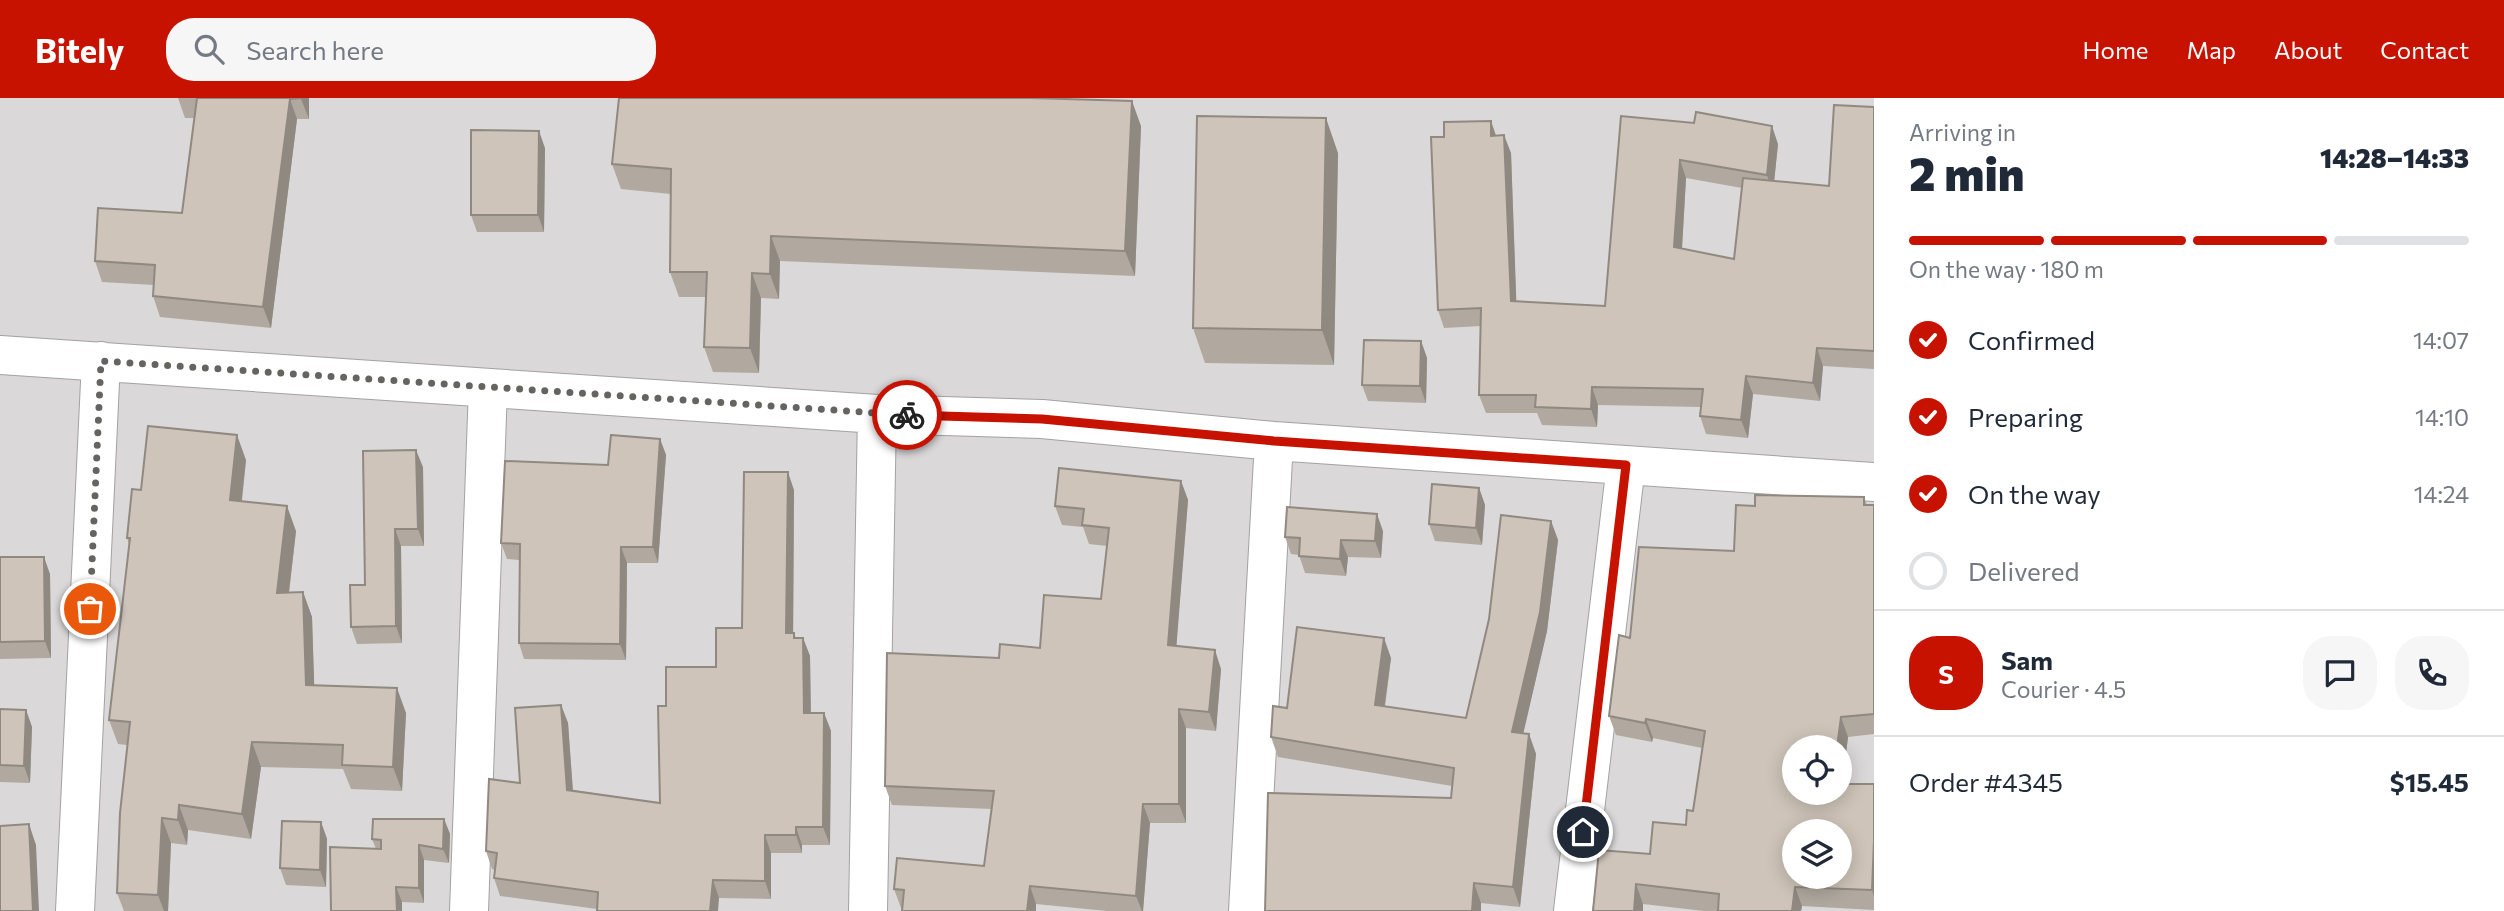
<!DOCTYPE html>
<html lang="en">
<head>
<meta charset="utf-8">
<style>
	body { margin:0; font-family:Commissioner,sans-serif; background:#f6f6f7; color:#1f2937; height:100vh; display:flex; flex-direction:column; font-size:26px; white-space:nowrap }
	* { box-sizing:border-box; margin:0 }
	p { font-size:23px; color:#747a83 }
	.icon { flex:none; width:38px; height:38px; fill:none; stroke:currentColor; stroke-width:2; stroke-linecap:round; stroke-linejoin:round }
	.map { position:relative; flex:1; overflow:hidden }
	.panel { display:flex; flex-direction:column; background:#fff; width:630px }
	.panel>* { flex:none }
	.buttons { position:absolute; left:1782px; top:637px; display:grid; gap:14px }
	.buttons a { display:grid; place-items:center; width:70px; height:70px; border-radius:50%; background:#fff; box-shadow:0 4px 18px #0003; font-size:35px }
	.pin { position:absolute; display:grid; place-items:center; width:60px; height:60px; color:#fff; margin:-30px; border:4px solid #fff; border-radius:50%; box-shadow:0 2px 7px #0007 }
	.courier { position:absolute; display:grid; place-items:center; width:70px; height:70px; margin:-35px; border:5px solid #c71200; border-radius:50%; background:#fff; color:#222; box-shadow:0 2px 9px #0007 }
	.head em { font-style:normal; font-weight:800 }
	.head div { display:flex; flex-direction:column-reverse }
	.head { display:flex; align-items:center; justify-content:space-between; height:119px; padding:0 35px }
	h1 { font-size:46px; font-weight:800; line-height:52px }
	.bar { display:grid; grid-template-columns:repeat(4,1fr); gap:10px 7px; align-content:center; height:84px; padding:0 35px }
	.bar i { height:9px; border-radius:5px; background:#e0e1e3 }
	.bar .selected { background:#c71200 }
	.bar p { grid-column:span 4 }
	.line { display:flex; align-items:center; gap:18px; padding:0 35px; border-top:2px solid #e0e1e3 }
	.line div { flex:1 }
	.round { display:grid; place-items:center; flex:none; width:74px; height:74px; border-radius:28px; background:#f6f6f7 }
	ol { padding:0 35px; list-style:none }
	li { display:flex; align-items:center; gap:21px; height:77px }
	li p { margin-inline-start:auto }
	li .icon { padding:7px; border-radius:50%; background:#c71200; color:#fff; stroke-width:4 }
	li:last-child { color:#747a83 }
	li i { width:38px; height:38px; border:4px solid #e0e1e3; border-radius:50% }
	header { display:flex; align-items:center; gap:42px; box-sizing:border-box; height:98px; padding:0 35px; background:#c71200; color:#fff }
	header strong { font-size:33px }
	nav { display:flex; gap:38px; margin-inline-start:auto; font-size:24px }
	.search { width:490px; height:63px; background:#f6f6f7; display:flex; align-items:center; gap:18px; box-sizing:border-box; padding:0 24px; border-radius:28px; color:#747a83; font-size:26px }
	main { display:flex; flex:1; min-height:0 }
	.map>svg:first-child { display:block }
	.residential { fill:#dad8d8; fill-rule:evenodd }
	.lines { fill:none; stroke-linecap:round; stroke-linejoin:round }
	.street-casing { stroke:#a2a2a2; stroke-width:40 }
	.street { stroke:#fff; stroke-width:38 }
	.wall { fill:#b1a99f; fill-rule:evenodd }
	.shaded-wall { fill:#908982 }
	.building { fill:#cec4b9; stroke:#908982; stroke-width:2; fill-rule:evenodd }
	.done { stroke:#656460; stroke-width:7; stroke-dasharray:0 12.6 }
	.route { stroke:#c71200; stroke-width:9 }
</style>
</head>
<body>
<header>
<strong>Bitely</strong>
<div class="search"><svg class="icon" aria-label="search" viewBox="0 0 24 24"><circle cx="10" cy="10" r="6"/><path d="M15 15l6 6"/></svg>Search here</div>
<nav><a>Home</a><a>Map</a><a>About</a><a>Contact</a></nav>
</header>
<main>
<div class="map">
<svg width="1874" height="813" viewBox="0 0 1874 813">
	<rect width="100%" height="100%" fill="#eeebe0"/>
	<path class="residential" d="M0,0H1874V813H0ZM1794,649H1839V695H1794ZM1794,733H1839V779H1794Z"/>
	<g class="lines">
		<g class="street-casing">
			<path id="street" d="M0,257L877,316L1042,321L1274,343L1874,384
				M75,813L101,263
				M469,813L488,290
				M868,813L877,316
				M1248,813L1274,343
				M1573,813L1626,367"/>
		</g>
		<use href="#street" class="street"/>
	</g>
	<path class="wall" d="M178,0H309V21H297L271,230L160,219L153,198L154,187L102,184L95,163L182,115L194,20H185Z
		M1874,9V271L1823,268L1820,303L1753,296L1748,340L1706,336L1700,318L1701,309L1598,307L1597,329L1542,327L1537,315H1486L1479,297L1481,228L1444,230L1438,212L1444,39L1491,23L1496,38L1511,55L1516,203L1605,208L1621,18L1778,46L1774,83L1829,88ZM1686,80L1742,90L1734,161L1682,151Z
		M1141,28L1135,178L780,163L779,201L761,200L759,275L713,274L704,249L706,199H679L670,174L671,96L621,91L612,66Z
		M545,50L544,134H477L471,117Z
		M1338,55L1334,267L1205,265L1193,230Z
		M1421,243L1427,260L1426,305L1368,303L1362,287Z
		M660,341L666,357L658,465H627L626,562L524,561L519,545V462L507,461L501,445L608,367Z
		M246,362L242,403L296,433L289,495L303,494L312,519L314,587L406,615L402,693L351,691L343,671L261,669L251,741L188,732L187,747L171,745L168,813H124L117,795L127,647L118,646L109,622L129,446L127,440L141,392Z
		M423,369L424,448H401L402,545L357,546L351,529L365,487Z
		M1181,383L1188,402L1176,548L1221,571L1216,633L1186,630V725H1150L1143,813H1107L1036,806V813H902V810H901L894,791L984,768L992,711L892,707L885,688L999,560L1040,550L1101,501L1107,448L1089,446L1083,429L1062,427L1055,408Z
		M1479,390L1485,407L1482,447L1435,443L1429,426Z
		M794,392L793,535H794L796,540H803L810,558L811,615H824L831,633L830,747H802V755H771V801L719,800L597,811L500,798L494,780L495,772L492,771L486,753L561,607L568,625L573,692L660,705L666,608L716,569L742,530Z
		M1864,399L1867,407H1874V636L1848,639L1842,686H1874V812L1802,808L1801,813H1704L1643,806V813H1593L1650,756L1686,727L1693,713L1702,650L1653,640L1652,644L1616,637L1609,618L1630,540L1734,453L1755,408Z
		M1551,423L1558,442L1547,533L1523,635L1529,636L1536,656L1520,809L1481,805V813L1451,700L1452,688L1278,659L1271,639L1287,610L1391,560L1385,609L1466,620Z
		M1383,433L1381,460L1348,459L1346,478L1305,475L1299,457L1291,456L1285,439Z
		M0,459L50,476L51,560L0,561Z
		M0,611L26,612L32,629L30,685L0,684Z
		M444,721L450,736L449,765L424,762V805L402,804V813H331L376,751L372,741Z
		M321,724L327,741L326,789L286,787L280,770Z"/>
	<path class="shaded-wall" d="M301,0H309V21L301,1Z
		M290,1L297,21L271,230L263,209Z
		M1132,3L1141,28L1135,178L1125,153Z
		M1326,20L1338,55L1334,267L1322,232Z
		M1491,23L1497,41L1491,38Z
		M1772,28L1778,46L1773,95L1767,77Z
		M539,33L545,50L544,134L538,117Z
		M1504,37L1511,55L1517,221L1511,203Z
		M1680,62L1686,80L1681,167L1674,149Z
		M771,138L780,163L779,201L770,176Z
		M752,175L761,200L759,275L750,250Z
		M1421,243L1427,260L1426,305L1420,288Z
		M1817,250L1823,268L1820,303L1813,285Z
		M1746,278L1753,296L1748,340L1741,322Z
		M1592,289L1598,307L1597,329L1591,311Z
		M237,337L246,362L239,426L230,402Z
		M660,341L666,357L658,465L653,449Z
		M416,352L423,369L424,448L418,431Z
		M788,374L794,392L793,553L786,535Z
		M1181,383L1188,402L1175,566L1168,547Z
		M1479,390L1485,407L1482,447L1476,430Z
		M287,408L296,433L286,519L277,495Z
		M1377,416L1383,433L1381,460L1375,443Z
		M1551,423L1558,442L1547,533L1519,654L1512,634Z
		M395,431L401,448L402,545L396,528Z
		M1341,442L1348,459L1346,478L1340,461Z
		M621,449L627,465L626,562L620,546Z
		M44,459L50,476L51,560L45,543Z
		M303,494L312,519L315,611L306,587Z
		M803,540L810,558L811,633L804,615Z
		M1384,540L1391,560L1382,627L1375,607Z
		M1215,552L1221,571L1216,633L1209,614Z
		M397,590L406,615L402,693L393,669Z
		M561,607L568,625L574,710L567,692Z
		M1179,611L1186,630V725L1179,706Z
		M26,612L32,629L30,685L24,668Z
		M824,615L831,633L830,747L823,729Z
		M1841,619L1848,639L1840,706L1839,649H1837Z
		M1646,621L1653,640L1652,644L1645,625Z
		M1529,636L1536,656L1520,809L1513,789Z
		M252,644L261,669L251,741L242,716Z
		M1143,706L1150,725L1143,813H1142L1136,798Z
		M179,707L188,732L187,747L178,722Z
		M162,720L171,745L168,813H164L158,797Z
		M444,721L450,736L449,765L443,751Z
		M321,724L327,741L326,789L320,772Z
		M29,726L36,747L39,813H33Z
		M796,729L802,747V755L796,737Z
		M765,737L771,755V801L765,783Z
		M1874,742V799L1872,792Z
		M419,747L424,762V805L419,790Z
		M713,782L719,800L718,813H710Z
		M1474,785L1481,805V813H1472Z
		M1636,786L1643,806V813H1634Z
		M1030,788L1036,806V813H1027Z
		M396,789L402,804V813H397Z
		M1795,789L1802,808L1801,813H1792Z"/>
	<path class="building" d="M197,0H301L290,1L263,209L153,198L155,167L95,163L98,110L182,115Z
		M619,0H1031L1132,3L1125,153L771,138L770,176L752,175L750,250L704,249L707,174H670L671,71L612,66Z
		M1834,7L1874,9V253L1817,250L1813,285L1746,278L1741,322L1700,318L1703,291L1592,289L1591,311L1535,309L1536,297H1479L1481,210L1438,212L1431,39H1444V24L1491,23V38L1504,37L1511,203L1605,208L1621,18L1694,25L1696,14L1772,28L1767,77L1680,62L1674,149L1734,161L1743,80L1829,88Z
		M1197,18L1326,20L1322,232L1193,230Z
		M471,32L539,33L538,117H471Z
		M1364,242L1421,243L1420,288L1362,287Z
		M148,328L237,337L230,402L287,408L277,495L303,494L306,587L397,590L393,669L342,667L343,647L252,644L242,716L179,707L178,722L162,720L158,797L117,795L120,715L130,624L109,622L130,440H127L132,391L141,392Z
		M611,337L660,341L653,449H621L620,546L519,545L520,446L501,445L505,363L608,367Z
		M416,352L418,431H395L396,528L351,529L350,487H365L363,353Z
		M1059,370L1181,383L1168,547L1215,552L1209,614L1179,611V706H1143L1136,798L1030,788L1027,813H902L904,792L894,791L897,760L984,768L994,693L885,688L887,555L999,560L1000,546L1040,550L1044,497L1101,501L1109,430L1082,427L1084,411L1055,408Z
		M744,374H788L786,535H794V540H803L804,615H824L823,729H796V737H765V783L713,782L710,813H597L598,794L494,780L497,755L486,753L489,681L520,685L515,610L561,607L567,692L660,705L658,608H666V569H716V530H742Z
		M1432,386L1479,390L1476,430L1429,426Z
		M1755,397L1864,399V407H1874V616L1841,619L1837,649H1794V695H1839V686H1874V742L1872,792L1795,789L1792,813H1718L1719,796L1636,786L1634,813H1593L1599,752L1650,756L1653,724L1686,727L1687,712L1693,713L1705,633L1646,621L1645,625L1609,618L1619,537L1630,540L1639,449L1734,453L1736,407L1755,408ZM1794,733H1839V779H1794Z
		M1287,409L1377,416L1375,443L1341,442L1340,461L1299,458L1300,440L1285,439Z
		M1501,417L1551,423L1540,514L1512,634L1529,636L1513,789L1474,785L1472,813H1265L1268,695L1451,700L1454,670L1271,639L1273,608L1287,610L1297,529L1384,540L1375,607L1466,620L1489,521Z
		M0,459H44L45,543L0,544Z
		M0,611L26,612L24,668L0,667Z
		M373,721H444L443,751L419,747V790L396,789L397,813H331L330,749L381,751V742L372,741Z
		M282,723L321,724L320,772L280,770Z
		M29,726L33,813H0V728Z"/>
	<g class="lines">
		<path class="done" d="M90,511L101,263L907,317"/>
		<path class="route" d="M907,317L1042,321L1274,343L1626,367L1583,734"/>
	</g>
</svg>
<div class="buttons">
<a><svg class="icon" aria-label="locate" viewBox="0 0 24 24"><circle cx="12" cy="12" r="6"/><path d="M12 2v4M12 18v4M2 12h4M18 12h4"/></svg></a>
<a><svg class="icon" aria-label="layers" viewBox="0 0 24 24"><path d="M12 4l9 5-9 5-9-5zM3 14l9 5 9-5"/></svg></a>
</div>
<div class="pin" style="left:90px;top:511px;background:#ea580c"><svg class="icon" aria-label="bag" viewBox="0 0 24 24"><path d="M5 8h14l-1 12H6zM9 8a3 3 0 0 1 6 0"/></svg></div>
<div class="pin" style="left:1583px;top:734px;background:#1f2937"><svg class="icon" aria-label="home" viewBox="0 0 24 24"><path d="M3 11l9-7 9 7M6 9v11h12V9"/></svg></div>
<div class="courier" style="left:907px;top:317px"><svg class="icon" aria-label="bike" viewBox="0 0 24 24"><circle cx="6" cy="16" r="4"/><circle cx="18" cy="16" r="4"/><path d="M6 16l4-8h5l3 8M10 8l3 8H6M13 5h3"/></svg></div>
</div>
<section class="panel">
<div class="head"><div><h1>2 min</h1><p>Arriving in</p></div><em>14:28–14:33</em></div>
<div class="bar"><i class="selected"></i><i class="selected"></i><i class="selected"></i><i></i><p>On the way · 180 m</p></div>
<ol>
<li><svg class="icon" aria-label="check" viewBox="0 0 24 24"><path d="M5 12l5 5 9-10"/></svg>Confirmed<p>14:07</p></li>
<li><svg class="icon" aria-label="check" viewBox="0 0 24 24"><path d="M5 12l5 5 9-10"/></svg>Preparing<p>14:10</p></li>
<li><svg class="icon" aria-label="check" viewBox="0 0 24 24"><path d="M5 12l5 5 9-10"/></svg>On the way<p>14:24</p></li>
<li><i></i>Delivered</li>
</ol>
<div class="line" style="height:126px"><b class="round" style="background:#c71200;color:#fff">S</b><div><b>Sam</b><p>Courier · 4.5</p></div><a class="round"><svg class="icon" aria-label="chat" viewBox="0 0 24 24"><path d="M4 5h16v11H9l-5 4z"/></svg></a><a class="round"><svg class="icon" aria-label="phone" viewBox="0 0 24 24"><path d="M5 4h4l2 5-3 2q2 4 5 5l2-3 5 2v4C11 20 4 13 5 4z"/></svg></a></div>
<div class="line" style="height:91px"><div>Order #4345</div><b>$15.45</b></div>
</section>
</main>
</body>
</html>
